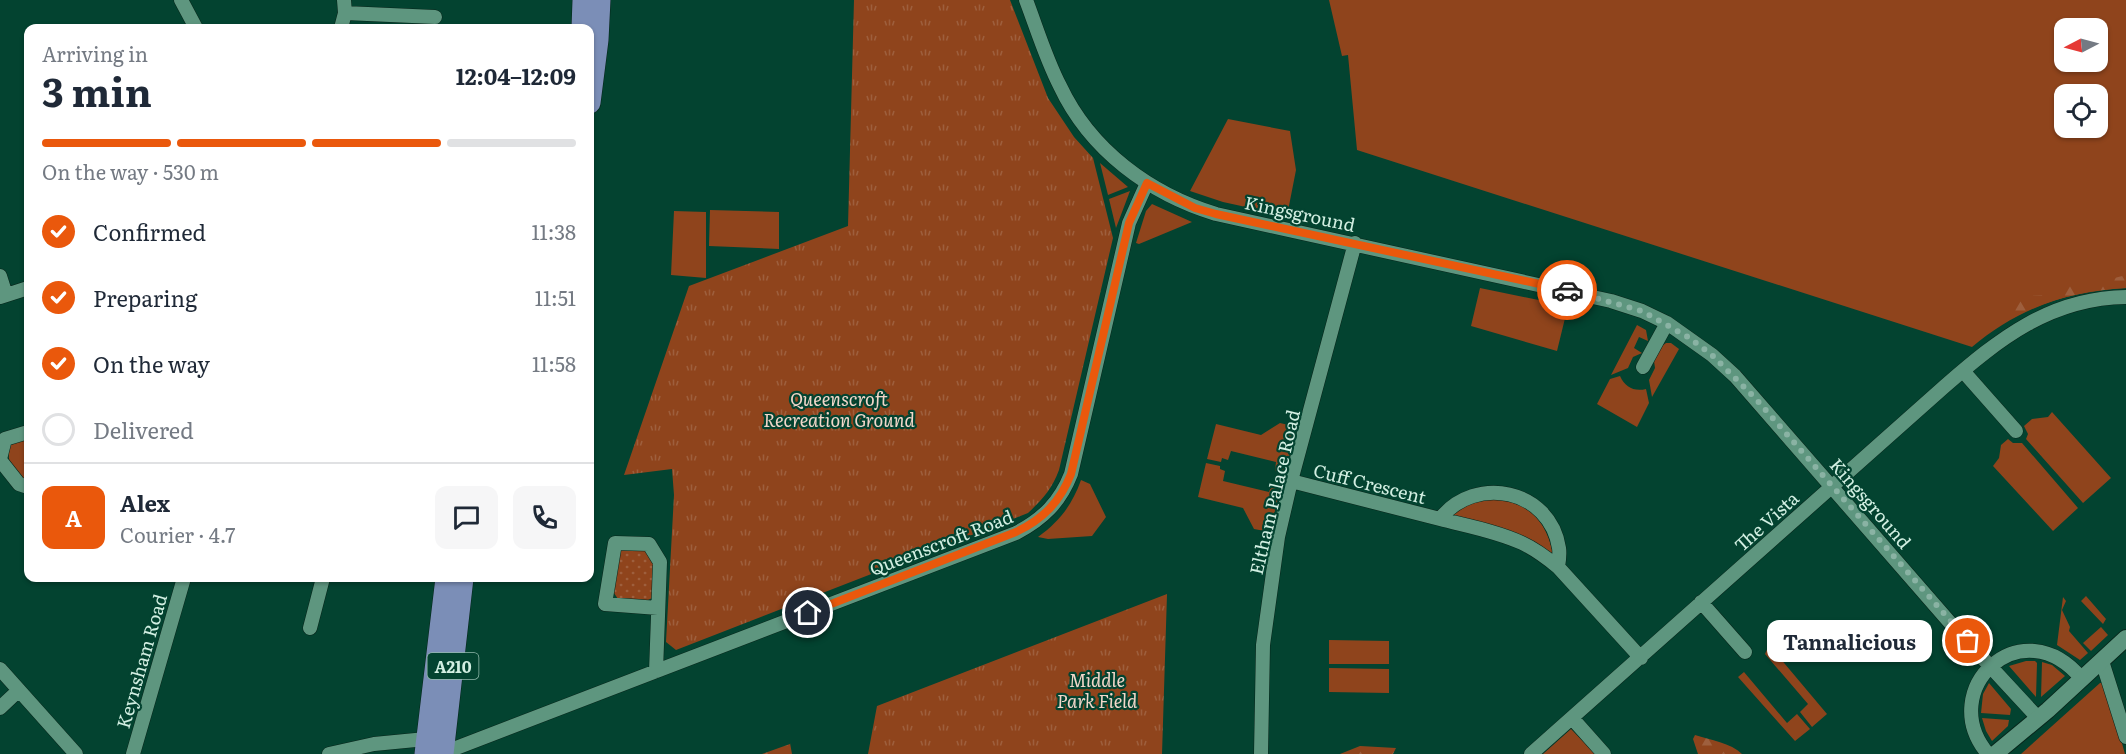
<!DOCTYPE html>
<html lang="en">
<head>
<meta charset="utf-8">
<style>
	body { margin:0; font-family:Literata,serif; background:#f6f6f7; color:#1f2937; height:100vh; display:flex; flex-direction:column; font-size:22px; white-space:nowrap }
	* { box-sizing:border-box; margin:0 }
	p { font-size:20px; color:#747a83 }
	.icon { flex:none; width:33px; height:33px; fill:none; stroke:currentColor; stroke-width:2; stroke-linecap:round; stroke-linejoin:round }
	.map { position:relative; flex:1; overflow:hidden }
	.details { position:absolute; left:24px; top:24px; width:570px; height:558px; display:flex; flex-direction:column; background:#fff; border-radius:12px; box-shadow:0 2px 4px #0004 }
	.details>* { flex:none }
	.needle { width:39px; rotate:264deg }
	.controls { position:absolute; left:2054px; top:18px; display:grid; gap:12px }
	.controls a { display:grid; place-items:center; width:54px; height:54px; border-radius:12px; background:#fff; box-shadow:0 2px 4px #0004; font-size:30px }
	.pin { position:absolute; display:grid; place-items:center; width:51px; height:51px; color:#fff; margin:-26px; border:3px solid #fff; border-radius:50%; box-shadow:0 2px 6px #0007 }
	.courier { position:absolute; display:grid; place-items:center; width:60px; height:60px; margin:-30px; border:4px solid #ea580c; border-radius:50%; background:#fff; color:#222; box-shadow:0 2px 8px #0007 }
	.bubble { position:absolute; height:42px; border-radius:12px; background:#fff; box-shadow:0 2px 4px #0004; font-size:20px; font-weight:700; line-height:42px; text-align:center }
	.headline em { font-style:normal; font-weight:700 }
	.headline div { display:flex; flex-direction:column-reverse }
	.headline { display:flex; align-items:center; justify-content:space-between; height:102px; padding:0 18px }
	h1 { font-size:39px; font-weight:700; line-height:45px }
	.bar { display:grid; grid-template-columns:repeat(4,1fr); gap:9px 6px; align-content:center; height:72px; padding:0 18px }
	.bar i { height:8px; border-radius:4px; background:#e0e1e3 }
	.bar .selected { background:#ea580c }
	.bar p { grid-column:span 4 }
	.line { display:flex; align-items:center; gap:15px; padding:0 18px; border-top:2px solid #e0e1e3 }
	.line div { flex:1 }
	.round { display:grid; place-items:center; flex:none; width:63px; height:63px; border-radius:12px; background:#f6f6f7 }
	ol { padding:0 18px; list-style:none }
	li { display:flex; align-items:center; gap:18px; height:66px }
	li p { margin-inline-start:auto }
	li .icon { padding:6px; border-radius:50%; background:#ea580c; color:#fff; stroke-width:4 }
	li:last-child { color:#747a83 }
	li i { width:33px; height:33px; border:3px solid #e0e1e3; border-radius:50% }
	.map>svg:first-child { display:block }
	.grass { fill:#8f441c; fill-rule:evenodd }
	.forest { fill:url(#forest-firs) }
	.park { fill:url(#park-tufts) }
	.garden { fill:url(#garden-dots) }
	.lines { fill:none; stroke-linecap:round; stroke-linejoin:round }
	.minor-casing { stroke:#08261b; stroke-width:15 }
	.tertiary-casing { stroke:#08261b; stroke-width:18 }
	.primary-casing { stroke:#08261b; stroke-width:22 }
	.minor { stroke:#5e967f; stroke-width:14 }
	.tertiary { stroke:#5e967f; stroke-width:16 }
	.primary { stroke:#7b8eb7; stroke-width:21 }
	.done { stroke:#8ab3a4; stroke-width:6; stroke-dasharray:0 10.8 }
	.route { stroke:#ea580c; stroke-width:8 }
	.labels { text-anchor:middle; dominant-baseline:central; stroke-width:4.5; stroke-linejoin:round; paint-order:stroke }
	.shield { fill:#034330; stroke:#94bbad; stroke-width:1.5 }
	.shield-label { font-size:16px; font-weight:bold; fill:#d2efe2 }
	.street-label { font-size:18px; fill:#d2efe2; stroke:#034330 }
	.park-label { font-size:18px; font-style:italic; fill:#f3d7ca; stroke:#034330 }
</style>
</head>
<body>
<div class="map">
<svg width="2126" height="754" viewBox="0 0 2126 754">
	<defs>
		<pattern id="forest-firs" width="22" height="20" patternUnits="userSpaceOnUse" patternTransform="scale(1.5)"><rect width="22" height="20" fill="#8f441c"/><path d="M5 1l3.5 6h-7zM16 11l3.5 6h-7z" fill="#9e5f3d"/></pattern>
		<pattern id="park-tufts" width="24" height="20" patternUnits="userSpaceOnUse" patternTransform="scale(1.5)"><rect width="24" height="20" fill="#8f441c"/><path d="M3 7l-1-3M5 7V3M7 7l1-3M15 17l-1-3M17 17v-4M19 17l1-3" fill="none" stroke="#9e5f3d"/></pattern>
		<pattern id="garden-dots" width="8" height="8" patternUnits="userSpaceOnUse" patternTransform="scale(1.5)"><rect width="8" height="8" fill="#8f441c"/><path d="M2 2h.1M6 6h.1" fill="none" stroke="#9e5f3d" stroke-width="1.8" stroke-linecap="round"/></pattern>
	</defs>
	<rect width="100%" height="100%" fill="#034330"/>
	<path class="grass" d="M1329,0H2126V288C2067,291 2017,309 1972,347L1357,150L1348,55L1342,56ZM2064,28H2097V62H2064ZM2064,94H2097V128H2064Z
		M1228,119L1290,131L1296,170L1287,216L1223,202L1190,191Z
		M1100,163L1128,187L1108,195Z
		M1130,191L1116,228L1109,199Z
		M1152,204L1192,222L1139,244L1136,243L1146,211Z
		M710,210L779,212V249L709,246Z
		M674,211L706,212V278L671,275Z
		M1480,288L1568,306L1557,351L1471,326Z
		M1637,325L1646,330L1648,341L1639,337L1634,348L1642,353L1633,357L1628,368L1611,375Z
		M1666,343H1671L1679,349L1652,397L1649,380L1655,368L1654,361L1662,346Z
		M1620,376C1625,387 1634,392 1646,389L1649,403L1637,427L1597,404L1610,379Z
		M2052,412L2111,478L2083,503L2026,439L2028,434L2024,426L2032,419L2048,417Z
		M1280,423L1297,427L1284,475L1277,473L1275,470L1276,462L1231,451L1228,460L1222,458L1221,462L1207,459L1216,424L1261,435Z
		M28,437V482C14,475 4,460 11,445Z
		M2008,439L2013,443H2022L2078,508L2053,531L1993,466L1999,458L2001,445Z
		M1206,463L1220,466V469L1225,471L1223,481L1269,492L1272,484L1275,481L1280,483L1281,485L1270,532L1254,529L1243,508L1198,497Z
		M1081,480L1090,484L1106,517L1092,536L1048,539L1038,537C1060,521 1072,505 1081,480Z
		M1491,499C1527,501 1546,519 1553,554L1531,541L1452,516V513L1469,504Z
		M2086,596L2106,619L2103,624L2081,601Z
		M2063,597L2066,601L2062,610L2070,627L2069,631L2088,653L2080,660L2057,645Z
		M2101,627L2108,635L2091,651L2083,643Z
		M1329,640L1389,641V664H1329Z
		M1769,645L1827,714L1812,727L1800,712L1808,704L1765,654Z
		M2026,661H2035L2037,663L2036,697L2009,666Z
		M2042,662L2052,665L2065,676L2041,697Z
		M1329,668L1389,669V693L1329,692Z
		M1744,672L1787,723L1797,714L1810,729L1795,741L1738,677Z
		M1989,683L2011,709L2010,715L1981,713L1983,694Z
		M2100,683H2105L2125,754H2021Z
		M1982,718L2009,720L2008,726L1992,741L1986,731Z
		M1571,729L1595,754H1543Z"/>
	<path class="forest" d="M2126,275V288C2088,290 2047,299 2013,318L2015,304L2030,296L2044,295L2060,287L2103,281Z
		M1695,735C1710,740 1731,743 1742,754H1698L1693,739Z
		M790,743L792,754H762L790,744Z
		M1360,746L1396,748L1393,754H1340Z"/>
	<path class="park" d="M854,0H1010L1048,98L1074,137L1093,158L1113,238L1059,470C1052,489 1042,500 1028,513L676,650L666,642L674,495L672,469L624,475L689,286L848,226Z
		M1167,594L1162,754H868L877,706Z"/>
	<path class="garden" d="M625,547L645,549L656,565L654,597L646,601L618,599L612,590L618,553Z"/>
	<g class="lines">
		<g class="minor-casing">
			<path id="minor" d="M181,0L196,28
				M1026,0C1037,29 1046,59 1060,86C1090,150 1150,194 1216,214L1611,301L1642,311L1667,323L1712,355L1735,376L1952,625L2038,718
				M345,13L435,17
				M341,28L345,13L344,0
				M0,276L6,295
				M0,297L28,288
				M1643,367L1667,323
				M1963,371L2016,431
				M0,459L5,439L28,432
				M0,460L19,484L28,487
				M1291,481L1440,519C1475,474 1550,489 1559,548C1560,554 1559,561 1558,567
				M1440,519C1467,526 1496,531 1522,543C1535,549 1547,558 1558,567L1641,658
				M1701,602L1745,652
				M310,628L323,578
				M2102,661L2126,737
				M0,669L76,754
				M656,671L660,562L649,544L615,543L605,604L658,608
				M0,708L19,690
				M1572,718L1604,754
				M443,753L1016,533C1043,519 1060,502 1071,474L1129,223L1147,183
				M133,754L184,578
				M329,754L374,744L426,739
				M1261,754L1263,645L1278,537L1291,481L1355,243
				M1531,754L1945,386C1999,339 2050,298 2126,297
				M1988,754C1934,690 2022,606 2082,679"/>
		</g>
		<g class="tertiary-casing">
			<path id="tertiary" d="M1995,754L2048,710L2126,638"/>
		</g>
		<g class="primary-casing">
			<path id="primary" d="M582,28L583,0
				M590,103L598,40L600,0
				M425,754L446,578
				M443,754L463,578"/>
		</g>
		<use href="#minor" class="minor"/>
		<use href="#tertiary" class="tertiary"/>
		<use href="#primary" class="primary"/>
	</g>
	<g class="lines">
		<path class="done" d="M1567,290L1642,311L1688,337L1712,355L1756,399L1968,641"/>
		<path class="route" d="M808,613L1016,532C1043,519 1060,502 1071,474L1129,223L1147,183L1195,208L1216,214L1567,290"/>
	</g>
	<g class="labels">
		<rect class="shield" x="427.5" y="653" width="51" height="26" rx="4.5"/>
		<g class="shield-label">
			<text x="453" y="666">A210</text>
		</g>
		<g class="street-label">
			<text transform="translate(1300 213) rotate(12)">Kingsground</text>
			<text transform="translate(1370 483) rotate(14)">Cuff Crescent</text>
			<text transform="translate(1274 492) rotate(-77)">Eltham Palace Road</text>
			<text transform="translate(1871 503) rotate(49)">Kingsground</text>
			<text transform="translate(1766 521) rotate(-42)">The Vista</text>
			<text transform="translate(941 542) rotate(-21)">Queenscroft Road</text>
			<text transform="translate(141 661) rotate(-74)">Keynsham Road</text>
		</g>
		<g class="park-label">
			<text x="839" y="398">Queenscroft<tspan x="839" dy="21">Recreation Ground</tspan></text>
			<text x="1097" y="679">Middle<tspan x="1097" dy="21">Park Field</tspan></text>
		</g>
	</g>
</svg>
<div class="controls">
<a><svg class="needle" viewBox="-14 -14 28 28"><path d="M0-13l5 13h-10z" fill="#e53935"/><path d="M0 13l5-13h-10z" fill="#747a83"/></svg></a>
<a><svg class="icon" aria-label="locate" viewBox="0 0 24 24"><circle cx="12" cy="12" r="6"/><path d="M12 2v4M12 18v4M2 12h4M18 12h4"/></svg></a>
</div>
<div class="pin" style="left:1968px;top:641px;background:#ea580c"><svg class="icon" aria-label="bag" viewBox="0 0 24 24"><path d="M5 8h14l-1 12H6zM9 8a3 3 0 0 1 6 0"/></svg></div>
<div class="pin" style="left:808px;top:613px;background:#1f2937"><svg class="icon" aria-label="home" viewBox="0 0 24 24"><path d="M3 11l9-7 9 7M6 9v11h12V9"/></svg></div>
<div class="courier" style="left:1567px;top:290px"><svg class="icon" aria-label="car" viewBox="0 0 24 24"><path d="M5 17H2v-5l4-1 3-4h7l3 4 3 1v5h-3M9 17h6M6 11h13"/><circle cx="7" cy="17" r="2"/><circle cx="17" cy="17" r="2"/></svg></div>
<div class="bubble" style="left:1767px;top:620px;width:165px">Tannalicious</div>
<section class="details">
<div class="headline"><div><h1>3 min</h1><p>Arriving in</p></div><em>12:04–12:09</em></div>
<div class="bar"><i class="selected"></i><i class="selected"></i><i class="selected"></i><i></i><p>On the way · 530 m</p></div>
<ol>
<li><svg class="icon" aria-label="check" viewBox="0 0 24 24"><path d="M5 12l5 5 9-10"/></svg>Confirmed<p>11:38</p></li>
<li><svg class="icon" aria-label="check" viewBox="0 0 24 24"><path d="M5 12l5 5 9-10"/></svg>Preparing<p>11:51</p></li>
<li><svg class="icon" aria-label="check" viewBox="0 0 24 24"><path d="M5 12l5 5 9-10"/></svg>On the way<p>11:58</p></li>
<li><i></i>Delivered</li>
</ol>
<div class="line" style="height:108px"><b class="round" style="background:#ea580c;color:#fff">A</b><div><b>Alex</b><p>Courier · 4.7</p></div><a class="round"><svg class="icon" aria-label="chat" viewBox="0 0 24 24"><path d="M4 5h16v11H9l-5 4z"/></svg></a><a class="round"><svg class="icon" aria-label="phone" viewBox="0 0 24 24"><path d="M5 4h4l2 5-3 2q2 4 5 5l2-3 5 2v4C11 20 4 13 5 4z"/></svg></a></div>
</section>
</div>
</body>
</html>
